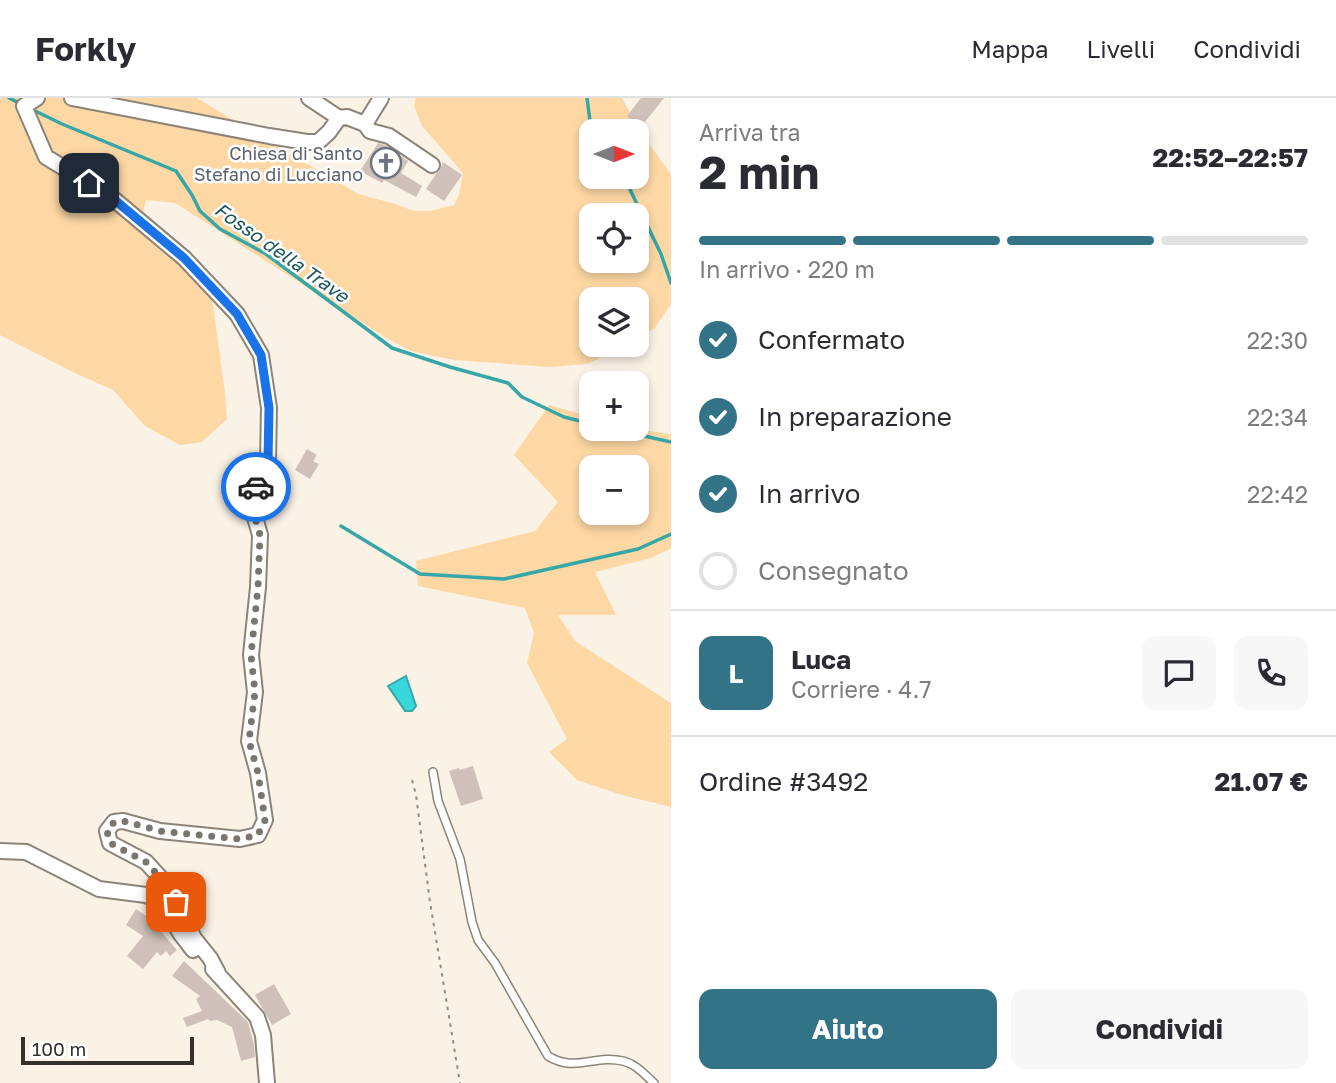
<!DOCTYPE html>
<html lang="it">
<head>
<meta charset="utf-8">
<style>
	body { margin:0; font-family:"Golos Text",sans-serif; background:#f7f7f7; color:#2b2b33; height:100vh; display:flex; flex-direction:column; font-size:26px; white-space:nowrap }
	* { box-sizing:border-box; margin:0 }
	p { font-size:23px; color:#7c7c81 }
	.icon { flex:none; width:38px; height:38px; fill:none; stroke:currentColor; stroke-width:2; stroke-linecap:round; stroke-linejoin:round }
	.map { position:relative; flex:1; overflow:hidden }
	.details { display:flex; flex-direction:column; background:#fff; width:665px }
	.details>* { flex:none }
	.needle { width:46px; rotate:90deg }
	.buttons { position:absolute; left:579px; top:21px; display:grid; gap:14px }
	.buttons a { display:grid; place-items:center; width:70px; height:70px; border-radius:14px; background:#fff; box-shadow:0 4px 10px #0003; font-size:35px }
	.scale { position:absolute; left:21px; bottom:18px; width:173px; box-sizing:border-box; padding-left:7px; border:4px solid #35322d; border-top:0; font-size:19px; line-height:24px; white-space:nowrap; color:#35322d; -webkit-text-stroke:5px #fff; paint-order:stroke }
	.pin { position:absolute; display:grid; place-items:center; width:60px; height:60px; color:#fff; margin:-30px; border-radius:14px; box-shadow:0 4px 10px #0006 }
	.courier { position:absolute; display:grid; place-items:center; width:70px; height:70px; margin:-35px; border:5px solid #1a73e8; border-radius:50%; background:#fff; color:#222; box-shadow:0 2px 9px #0007 }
	.summary em { font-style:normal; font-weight:700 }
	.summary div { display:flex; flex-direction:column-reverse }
	.summary { display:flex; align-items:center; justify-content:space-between; height:119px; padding:0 28px }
	h1 { font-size:46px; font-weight:700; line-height:52px }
	.bar { display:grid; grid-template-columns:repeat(4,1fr); gap:10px 7px; align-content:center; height:84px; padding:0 28px }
	.bar i { height:9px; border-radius:5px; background:#e1e1e2 }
	.bar .active { background:#337387 }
	.bar p { grid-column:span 4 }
	.line { display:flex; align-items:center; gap:18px; padding:0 28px; border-top:2px solid #e1e1e2 }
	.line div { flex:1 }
	.round { display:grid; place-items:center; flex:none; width:74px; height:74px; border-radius:14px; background:#f7f7f7 }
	ol { padding:0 28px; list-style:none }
	li { display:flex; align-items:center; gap:21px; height:77px }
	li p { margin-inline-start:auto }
	li .icon { padding:7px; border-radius:50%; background:#337387; color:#fff; stroke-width:4 }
	li:last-child { color:#7c7c81 }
	li i { width:38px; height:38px; border:4px solid #e1e1e2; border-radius:50% }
	.primary-button { display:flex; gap:14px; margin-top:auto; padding:14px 28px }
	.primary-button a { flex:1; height:80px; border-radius:14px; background:#337387; color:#fff; font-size:28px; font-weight:700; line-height:80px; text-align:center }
	.primary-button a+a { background:#f7f7f7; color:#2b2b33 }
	header { display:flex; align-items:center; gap:42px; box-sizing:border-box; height:98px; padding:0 35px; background:#fff; border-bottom:2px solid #e1e1e2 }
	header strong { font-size:33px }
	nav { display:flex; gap:38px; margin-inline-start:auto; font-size:24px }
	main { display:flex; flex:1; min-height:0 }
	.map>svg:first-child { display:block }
	.green { fill:#fdd8a5; fill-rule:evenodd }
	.water { fill:#38d7db; stroke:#37a6a7; stroke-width:2 }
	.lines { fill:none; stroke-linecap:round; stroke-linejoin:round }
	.stream { stroke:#37a6a7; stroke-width:3.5 }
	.building { fill:#cfc1ba }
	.service-casing { stroke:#8c8479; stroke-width:10 }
	.minor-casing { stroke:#8c8479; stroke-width:18 }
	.path { stroke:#938d85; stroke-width:2; stroke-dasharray:3.5 5; stroke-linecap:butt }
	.service { stroke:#fff; stroke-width:7 }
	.minor { stroke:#fff; stroke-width:14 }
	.done { stroke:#7a756e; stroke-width:7; stroke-dasharray:0 12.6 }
	.route { stroke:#1a73e8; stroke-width:9 }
	.labels { text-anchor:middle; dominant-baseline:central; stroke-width:5; stroke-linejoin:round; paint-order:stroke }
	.worship-label { font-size:18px; fill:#5b616d; stroke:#fff; text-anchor:end }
	.water-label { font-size:19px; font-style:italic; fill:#185759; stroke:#fff }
</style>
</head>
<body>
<header>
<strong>Forkly</strong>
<nav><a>Mappa</a><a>Livelli</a><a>Condividi</a></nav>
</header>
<main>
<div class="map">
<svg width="671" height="985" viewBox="0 0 671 985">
	<rect width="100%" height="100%" fill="#fbf2e6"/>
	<path class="green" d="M0,0H197L288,56L324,75L358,96L392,105L414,113H430L454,107L459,97L463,75L422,28L414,8L416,0H622L638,30L670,75L671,78V206L655,230L637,241V201H592V247H628L587,266L550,269L454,262L411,253L388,241L175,105L146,102L142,118L212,200L225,295L227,321L202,344L180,347L145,328L113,292L77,276L0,237ZM592,33H637V79H592ZM592,117H637V163H592Z
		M549,307L591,319L592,331H635L671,336V450L651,460L595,474L616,517H558L575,543L671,605V709L622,697L577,682L549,654L567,641L527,565L534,535L525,510L418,488L416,463L535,433L558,404L514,357ZM592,369H637V415H592Z"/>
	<path class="water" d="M406,578L416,608L412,613H405L388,588Z"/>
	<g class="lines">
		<path class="stream" d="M9,0L19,5
			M587,0L590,23L597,33
			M29,10L62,26L176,73L192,97L200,113L220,131L266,156L392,250L450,269L508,285L522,299L564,319L592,326
			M624,79L661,156L671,185
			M613,331L671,344
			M341,428L420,476L504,481L638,451L671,436"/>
	</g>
	<path class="building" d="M641,0H664L641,29L627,18Z
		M378,45L385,47L408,63L401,75L422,88L416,99L384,82L382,85L360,73Z
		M443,64L462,77L444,103L426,91L436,76L440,72Z
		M307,351L317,357L313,363L319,366L310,381L295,372Z
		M473,668L483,701L461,708L449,673L459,670V672Z
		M136,811L158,826L157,829L177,852L170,858L166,853L161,858L157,854L143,871L127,858L143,838L126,827Z
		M184,863L248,924L254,947L255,959L241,963L232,929L217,922L210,923L208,921L187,929L183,920L202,913L196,901L200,898L172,878Z
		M274,886L291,916L272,927L255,897Z"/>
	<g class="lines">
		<g class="service-casing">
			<path id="service" d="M433,674L438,703L460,761L472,824L478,842L495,865L548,958C575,975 595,956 623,963C636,966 644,976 654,985"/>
		</g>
		<g class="minor-casing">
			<path id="minor" d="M37,0L24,8L46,59L110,98L184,160L237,216L261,257L269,310L268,363L250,402L260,437L258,489L251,557L255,594L249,643L258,675L265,722L258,737L240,741L160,733L123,723L114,724L107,733L110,745L146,764L167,787L194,840L210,860L218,875
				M72,0L269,38L307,44H318L329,34L339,20L347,19L365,26L381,0
				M309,0L339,20
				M365,26L370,33L389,38L432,67
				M0,753L26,754L99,791L146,797L159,803L167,813L180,835L193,852
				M213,871L257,919L263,937L267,985"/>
		</g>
		<path class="path" d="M412,682L416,697L430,804L460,985"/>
		<use href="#service" class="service"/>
		<use href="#minor" class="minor"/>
	</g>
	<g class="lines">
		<path class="done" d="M176,804L167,787L146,764L110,745L107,733L114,724L123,723L160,733L240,741L258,737L265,722L258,675L249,643L255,594L251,557L258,489L260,437L250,402L256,389"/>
		<path class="route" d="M89,85L110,98L184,160L237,216L261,257L269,310L268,363L256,389"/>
	</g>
	<defs>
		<g id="church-ring" transform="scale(1.575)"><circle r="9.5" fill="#fff" stroke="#6b7280" stroke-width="1.5"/><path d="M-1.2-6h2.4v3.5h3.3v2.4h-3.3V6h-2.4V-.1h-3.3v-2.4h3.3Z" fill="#6b7280"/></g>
	</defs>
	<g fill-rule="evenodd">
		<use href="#church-ring" x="386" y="65"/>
	</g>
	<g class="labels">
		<g class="worship-label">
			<text x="363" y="55">Chiesa di Santo<tspan x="363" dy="21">Stefano di Lucciano</tspan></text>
		</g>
		<g class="water-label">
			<text transform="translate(282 154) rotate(35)">Fosso della Trave</text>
		</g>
	</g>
</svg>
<div class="buttons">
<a><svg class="needle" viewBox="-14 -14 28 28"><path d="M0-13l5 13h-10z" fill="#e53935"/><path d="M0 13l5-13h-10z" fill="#7c7c81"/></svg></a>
<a><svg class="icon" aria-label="locate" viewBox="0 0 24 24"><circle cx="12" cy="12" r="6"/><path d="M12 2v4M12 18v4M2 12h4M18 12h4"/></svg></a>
<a><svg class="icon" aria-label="layers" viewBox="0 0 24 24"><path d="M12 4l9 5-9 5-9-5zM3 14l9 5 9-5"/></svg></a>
<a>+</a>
<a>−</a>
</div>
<div class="scale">100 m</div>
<div class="pin" style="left:176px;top:804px;background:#ea580c"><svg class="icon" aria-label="bag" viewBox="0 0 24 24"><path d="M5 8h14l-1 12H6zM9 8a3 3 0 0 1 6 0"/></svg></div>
<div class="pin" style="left:89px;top:85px;background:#1f2937"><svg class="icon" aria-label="home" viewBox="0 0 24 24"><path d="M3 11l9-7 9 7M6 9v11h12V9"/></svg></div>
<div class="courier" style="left:256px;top:389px"><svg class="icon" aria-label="car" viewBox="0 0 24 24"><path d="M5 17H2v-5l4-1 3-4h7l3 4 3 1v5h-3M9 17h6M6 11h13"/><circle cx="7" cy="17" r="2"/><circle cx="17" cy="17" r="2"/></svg></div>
</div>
<section class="details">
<div class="summary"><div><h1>2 min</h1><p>Arriva tra</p></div><em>22:52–22:57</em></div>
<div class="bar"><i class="active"></i><i class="active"></i><i class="active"></i><i></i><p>In arrivo · 220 m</p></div>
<ol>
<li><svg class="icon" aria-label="check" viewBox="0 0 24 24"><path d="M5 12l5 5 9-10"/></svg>Confermato<p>22:30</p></li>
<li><svg class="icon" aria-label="check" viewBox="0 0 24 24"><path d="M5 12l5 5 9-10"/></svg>In preparazione<p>22:34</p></li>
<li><svg class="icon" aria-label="check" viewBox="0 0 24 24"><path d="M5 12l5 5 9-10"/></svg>In arrivo<p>22:42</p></li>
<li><i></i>Consegnato</li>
</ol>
<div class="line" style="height:126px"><b class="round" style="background:#337387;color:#fff">L</b><div><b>Luca</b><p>Corriere · 4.7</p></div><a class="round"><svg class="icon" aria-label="chat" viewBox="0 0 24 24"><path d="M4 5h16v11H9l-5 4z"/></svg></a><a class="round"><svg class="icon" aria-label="phone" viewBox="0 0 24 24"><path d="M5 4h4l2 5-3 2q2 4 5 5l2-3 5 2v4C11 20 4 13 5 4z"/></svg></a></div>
<div class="line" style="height:91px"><div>Ordine #3492</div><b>21.07 €</b></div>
<div class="primary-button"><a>Aiuto</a><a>Condividi</a></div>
</section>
</main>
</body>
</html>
